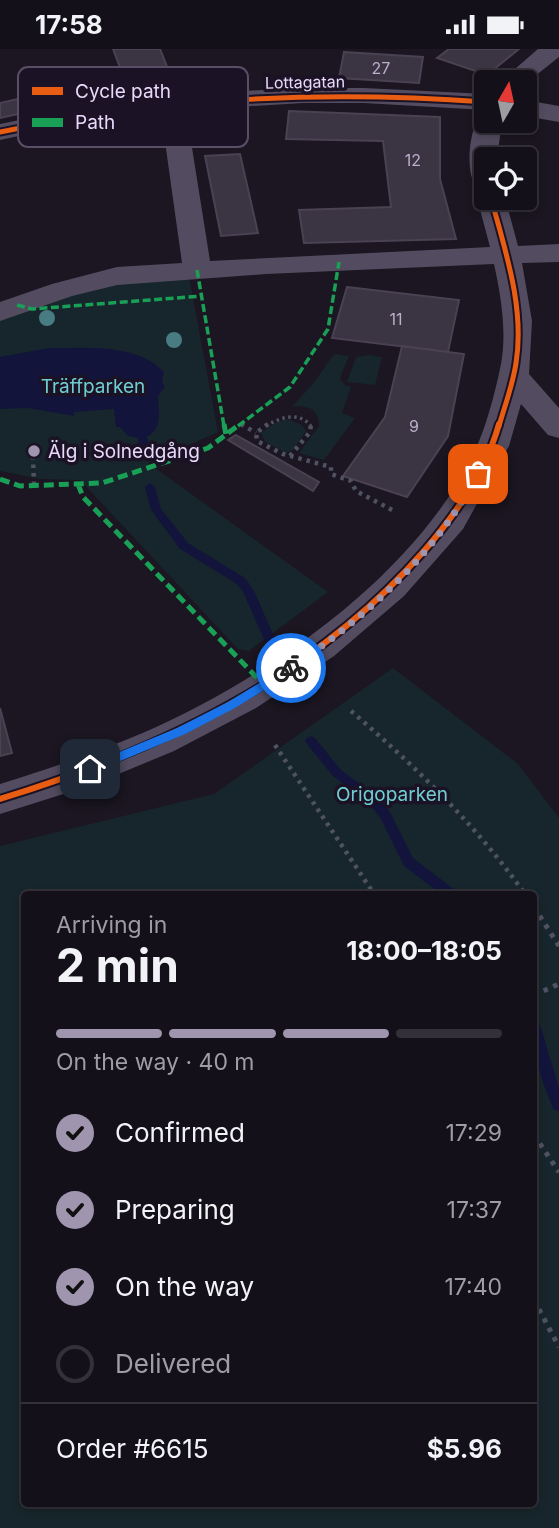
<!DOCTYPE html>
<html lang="en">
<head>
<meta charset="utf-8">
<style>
	body { margin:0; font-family:Inter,sans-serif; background:#211e26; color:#f1f3f6; height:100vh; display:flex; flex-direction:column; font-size:26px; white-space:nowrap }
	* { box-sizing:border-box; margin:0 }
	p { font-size:23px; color:#9d9da2 }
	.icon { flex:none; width:38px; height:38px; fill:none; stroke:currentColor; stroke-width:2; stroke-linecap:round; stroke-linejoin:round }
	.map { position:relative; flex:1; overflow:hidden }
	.panel { position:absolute; left:21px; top:842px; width:516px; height:616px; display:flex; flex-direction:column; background:#141019; border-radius:7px; box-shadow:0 4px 10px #0003,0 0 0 2px #333038 }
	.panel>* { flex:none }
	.needle { width:46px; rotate:9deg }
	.tools { position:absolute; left:474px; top:21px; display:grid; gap:14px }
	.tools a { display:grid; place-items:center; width:63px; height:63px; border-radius:7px; background:#141019; box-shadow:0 4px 10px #0003,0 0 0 2px #333038; font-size:35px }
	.pin { position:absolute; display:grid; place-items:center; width:60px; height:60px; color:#fff; margin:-30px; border-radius:14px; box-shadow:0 4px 10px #0006 }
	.courier { position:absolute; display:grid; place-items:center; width:70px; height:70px; margin:-35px; border:5px solid #1a73e8; border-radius:50%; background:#fff; color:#222; box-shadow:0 2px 9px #0007 }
	.head em { font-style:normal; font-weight:700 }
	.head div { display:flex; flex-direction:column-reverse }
	.head { display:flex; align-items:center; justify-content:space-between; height:119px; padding:0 35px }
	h1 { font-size:46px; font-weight:700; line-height:52px }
	.bar { display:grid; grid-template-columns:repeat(4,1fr); gap:10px 7px; align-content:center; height:84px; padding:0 35px }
	.bar i { height:9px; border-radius:5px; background:#333038 }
	.bar .current { background:#a095ae }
	.bar p { grid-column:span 4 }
	.line { display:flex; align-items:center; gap:18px; padding:0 35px; border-top:2px solid #333038 }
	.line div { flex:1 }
	ol { padding:0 35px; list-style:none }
	li { display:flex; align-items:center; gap:21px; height:77px }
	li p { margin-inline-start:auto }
	li .icon { padding:7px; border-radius:50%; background:#a095ae; color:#111; stroke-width:4 }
	li:last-child { color:#9d9da2 }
	li i { width:38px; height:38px; border:4px solid #333038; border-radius:50% }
	.status { display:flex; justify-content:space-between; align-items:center; height:49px; padding:0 35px; background:#141019; direction:ltr }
	.status svg { height:19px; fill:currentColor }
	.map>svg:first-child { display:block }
	.green { fill:#17262c; fill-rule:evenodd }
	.water { fill:#12143c }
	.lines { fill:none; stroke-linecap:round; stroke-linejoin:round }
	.stream { fill:#12143c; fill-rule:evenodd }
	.building { fill:#3b3442; stroke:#4a4253; stroke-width:2 }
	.path-far2 { stroke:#4f5262; stroke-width:3.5; stroke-dasharray:2.5 3.5; stroke-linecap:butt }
	.path-far1 { stroke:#4f5262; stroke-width:4.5; stroke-dasharray:3.5 5; stroke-linecap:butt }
	.path { stroke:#4f5262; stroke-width:5; stroke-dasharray:4.5 6; stroke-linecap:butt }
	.minor { fill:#534c60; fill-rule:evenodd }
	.quiet-far1 { stroke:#1a9f57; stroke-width:3.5; stroke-dasharray:8 3.5; stroke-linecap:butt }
	.quiet { stroke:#1a9f57; stroke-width:5; stroke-dasharray:10 5; stroke-linecap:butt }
	.cycleway-far1-casing { stroke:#1b1225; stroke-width:9 }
	.cycleway-casing { stroke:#1b1225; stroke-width:10 }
	.cycleway-far1 { stroke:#e95d12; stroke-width:5 }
	.cycleway { stroke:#e95d12; stroke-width:6 }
	.tree { fill:#497b82 }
	.route { fill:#1a73e8 }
	.done { stroke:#a095ae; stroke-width:7; stroke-dasharray:0 12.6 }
	.poi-dot { fill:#a095ae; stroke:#1b1225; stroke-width:2.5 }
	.labels { text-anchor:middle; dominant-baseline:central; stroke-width:7; stroke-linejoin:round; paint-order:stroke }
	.number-label { font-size:16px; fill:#bcb0cc }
	.far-street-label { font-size:16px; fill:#e7dafa; stroke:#1b1225 }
	.park-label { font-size:19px; fill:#6fced2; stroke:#1b1225 }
	.poi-label { font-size:19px; fill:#e7dafa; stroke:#1b1225; text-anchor:start }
	.key { fill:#1b1225; stroke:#584e65; stroke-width:2 }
	.key-label { font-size:19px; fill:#e7dafa }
</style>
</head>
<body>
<div class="status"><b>17:58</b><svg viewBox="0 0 49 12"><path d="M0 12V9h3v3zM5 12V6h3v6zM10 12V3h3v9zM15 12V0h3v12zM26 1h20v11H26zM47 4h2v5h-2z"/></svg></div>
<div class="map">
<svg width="559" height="1479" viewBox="0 0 559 1479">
	<rect width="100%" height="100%" fill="#1b1621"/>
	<path class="green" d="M189,228L218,383L148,414L328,543L249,602L238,600L80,431L41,430L0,422V271L93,237Z
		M334,305L349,307L340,329L345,336L351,338L342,364L355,369L324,411L299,404L319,377C319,360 307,355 292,358L315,332Z
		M369,306L382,308L375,336L347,333L356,308Z
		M287,370L302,376L306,382L293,401L286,404L265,393L261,384L275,374Z
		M393,619L518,715L559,769V1479H0V797L214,745ZM24,845H534V1454H24Z"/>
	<path class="water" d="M49,299C85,299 138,294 164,323L162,333L165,338L158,347C159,365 163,382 143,390L128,387L120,378H116L114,360L74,363V367L28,359L0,360V308Z"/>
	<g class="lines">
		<path class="stream" d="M143,387L148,390L149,403L144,406L139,403L138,390Z
			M150,434L155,438L161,460L188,494L245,529L254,542L280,601L278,604H270L243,543L237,535L180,500L151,461L145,438Z
			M311,687L315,689L341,721L376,747L390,763L413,809L455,841L456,845H441L404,817L381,770L368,753L333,727L307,695L305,692L307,689Z
			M534,973L539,975L541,979L559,1039V1062L554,1061C541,1032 533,1004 534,973Z"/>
	</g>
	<path class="building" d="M113,0H160L177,43L66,57L57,29L121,21Z
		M449,0H519L487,26L437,9Z
		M344,3L423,8L419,34L339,29Z
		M22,49L31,62L0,69V54Z
		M289,62L440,68V130L456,190L304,194L299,161L391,158L383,92L286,90Z
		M240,105L258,184L221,187L205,107Z
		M347,238L459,251L448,303L332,289Z
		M402,297L464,305L448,387L407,448L343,427L385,368Z
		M236,386L319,433L313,442L228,391Z
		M0,659L12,704L0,707Z"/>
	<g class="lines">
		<path class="path-far2" d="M241,375L244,377
			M266,377C281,368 299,362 311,377"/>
		<path class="path-far1" d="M241,375L256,384
			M268,375L256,384L257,392L283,405L331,418V425L351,432L356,442L396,463
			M33,407L34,436
			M290,407L310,383L311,375
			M351,662C416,718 475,775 525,845
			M275,696L374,845"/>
		<path class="path" d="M534,858L559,897
			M534,946L559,935
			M534,1086L559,1123
			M534,1251L559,1298"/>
		<path class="minor" d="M538,0H559V8L525,35L500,33Z
			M303,39H364L486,45V61L364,54H303L186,61L210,212L490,198L477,149L481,143L486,142V149H505L518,197L559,195V213L522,214L532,272L529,325L559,359V389L548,386L521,355L509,397L463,480L404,547L334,607L256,659L174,702L92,736L0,765V735C49,720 98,703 145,683C268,629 421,523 477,397C487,375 496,340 501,315C507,283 501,247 494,215L266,225L117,236L72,247L0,272V253L52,235L117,218L182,214L161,64L60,78L0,91V75C101,54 200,43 303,39Z
			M525,51L559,57V73L525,67Z
			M486,65V72H502L497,110H486V140L476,138C465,121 469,83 480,66Z"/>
		<path class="quiet-far1" d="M197,221L224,377
			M17,256L32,260L202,247
			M238,377L290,338L328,280L339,213"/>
		<path class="quiet" d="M224,375L226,386
			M0,430L20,437L102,434L208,399L240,375
			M78,435L83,448L264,636"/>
		<g class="cycleway-far1-casing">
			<path id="cycleway-far1" d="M0,83C164,49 319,41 486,53
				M491,149C505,201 525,259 516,314C513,335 505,356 499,377"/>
		</g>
		<g class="cycleway-casing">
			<path id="cycleway" d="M0,750C159,701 313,629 424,502C456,465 486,422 499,375"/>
		</g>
		<use href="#cycleway-far1" class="cycleway-far1"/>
		<use href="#cycleway" class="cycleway"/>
	</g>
	<g class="tree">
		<circle cx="47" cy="269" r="8"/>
		<circle cx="174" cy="291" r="8"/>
	</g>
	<path class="route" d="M291,615L297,619L295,622L235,659L185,685L94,723H86L85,720L86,717L177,679L228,653Z"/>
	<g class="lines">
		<path class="done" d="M291,619C366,568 435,506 478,425"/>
	</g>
	<circle class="poi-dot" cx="34" cy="402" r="7"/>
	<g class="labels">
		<g class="number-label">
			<text x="381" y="19">27</text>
			<text x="413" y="111">12</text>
			<text x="396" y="270">11</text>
			<text x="414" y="377">9</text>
		</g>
		<g class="far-street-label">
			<text transform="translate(305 33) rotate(-1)">Lottagatan</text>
		</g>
		<g class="park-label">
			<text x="93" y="337">Träffparken</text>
			<text x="392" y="745">Origoparken</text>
		</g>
		<g class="poi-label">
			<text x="48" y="402">Älg i Solnedgång</text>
		</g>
	</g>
	<rect x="18" y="18" width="230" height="80" rx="10" class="key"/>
	<rect x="32" y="38" width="31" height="8" fill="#e95d12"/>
	<rect x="32" y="69" width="31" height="9" fill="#1a9f57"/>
	<g class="key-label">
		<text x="75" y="49">Cycle path</text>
		<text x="75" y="80">Path</text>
	</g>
</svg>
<div class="tools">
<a><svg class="needle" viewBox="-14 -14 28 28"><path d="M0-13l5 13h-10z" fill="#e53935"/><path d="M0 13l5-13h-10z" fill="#9d9da2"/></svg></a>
<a><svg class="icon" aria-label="locate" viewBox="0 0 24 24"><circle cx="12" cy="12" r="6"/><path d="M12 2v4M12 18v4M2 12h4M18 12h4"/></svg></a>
</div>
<div class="pin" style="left:478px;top:425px;background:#ea580c"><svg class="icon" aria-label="bag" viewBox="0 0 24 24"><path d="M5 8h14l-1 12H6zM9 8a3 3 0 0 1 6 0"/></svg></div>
<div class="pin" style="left:90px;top:720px;background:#1f2937"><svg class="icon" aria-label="home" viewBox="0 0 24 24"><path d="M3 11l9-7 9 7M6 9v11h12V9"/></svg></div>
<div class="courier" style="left:291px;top:619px"><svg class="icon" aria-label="bike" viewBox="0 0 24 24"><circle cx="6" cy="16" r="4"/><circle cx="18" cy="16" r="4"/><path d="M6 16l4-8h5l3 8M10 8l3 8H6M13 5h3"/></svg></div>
<section class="panel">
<div class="head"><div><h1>2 min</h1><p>Arriving in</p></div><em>18:00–18:05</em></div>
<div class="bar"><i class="current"></i><i class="current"></i><i class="current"></i><i></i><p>On the way · 40 m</p></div>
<ol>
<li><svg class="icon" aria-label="check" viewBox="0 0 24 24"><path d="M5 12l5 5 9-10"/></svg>Confirmed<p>17:29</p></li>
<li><svg class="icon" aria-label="check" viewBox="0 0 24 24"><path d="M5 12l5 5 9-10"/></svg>Preparing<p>17:37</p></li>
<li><svg class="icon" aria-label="check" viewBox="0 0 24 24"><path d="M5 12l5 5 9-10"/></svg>On the way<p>17:40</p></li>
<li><i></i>Delivered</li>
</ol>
<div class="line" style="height:91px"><div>Order #6615</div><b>$5.96</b></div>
</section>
</div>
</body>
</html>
